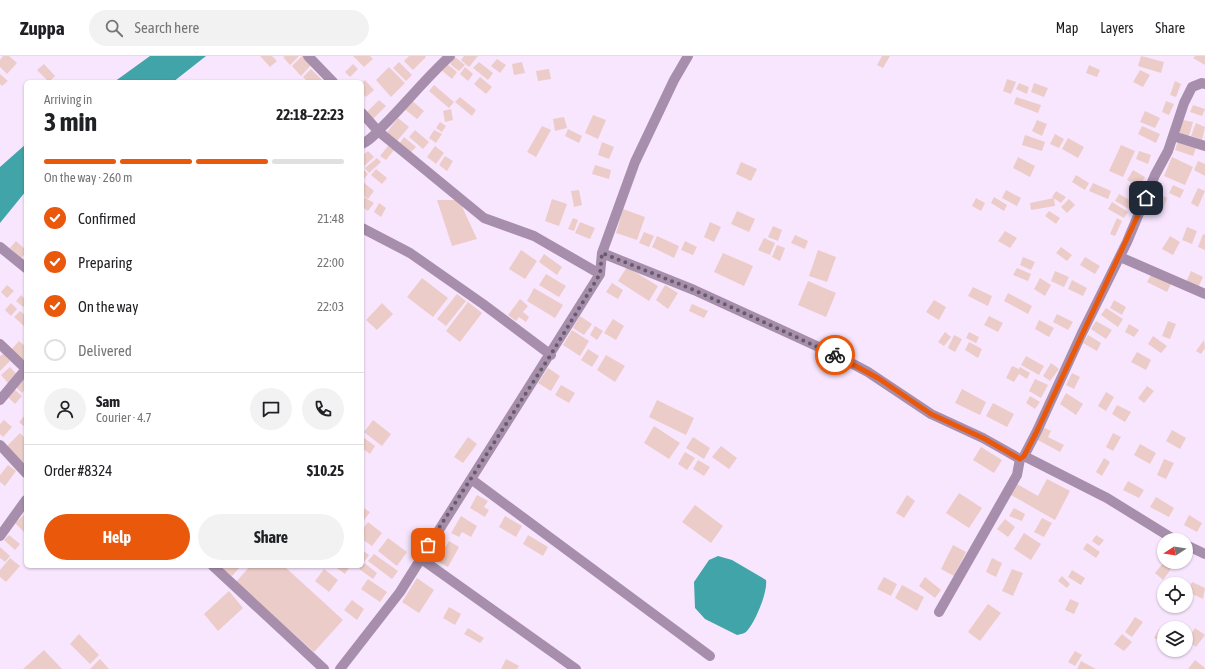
<!DOCTYPE html>
<html lang="en">
<head>
<meta charset="utf-8">
<style>
	body { margin:0; font-family:"Asap Condensed",sans-serif; background:#f2f2f2; color:#202124; height:100vh; display:flex; flex-direction:column; font-size:15px; white-space:nowrap }
	* { box-sizing:border-box; margin:0 }
	p { font-size:13px; color:#757577 }
	.icon { flex:none; width:22px; height:22px; fill:none; stroke:currentColor; stroke-width:2; stroke-linecap:round; stroke-linejoin:round }
	.map { position:relative; flex:1; overflow:hidden }
	.details { position:absolute; left:24px; top:24px; width:340px; height:488px; display:flex; flex-direction:column; background:#fff; border-radius:6px; box-shadow:0 1px 3px #0004 }
	.details>* { flex:none }
	.needle { width:26px; rotate:258deg }
	.controls { position:absolute; left:1157px; top:477px; display:grid; gap:8px }
	.controls a { display:grid; place-items:center; width:36px; height:36px; border-radius:50%; background:#fff; box-shadow:0 1px 3px #0004; font-size:20px }
	.pin { position:absolute; display:grid; place-items:center; width:34px; height:34px; color:#fff; margin:-17px; border-radius:8px; box-shadow:0 2px 6px #0006 }
	.courier { position:absolute; display:grid; place-items:center; width:40px; height:40px; margin:-20px; border:3px solid #ea580c; border-radius:50%; background:#fff; color:#222; box-shadow:0 1px 5px #0007 }
	.summary em { font-style:normal; font-weight:700 }
	.summary div { display:flex; flex-direction:column-reverse }
	.summary { display:flex; align-items:center; justify-content:space-between; height:68px; padding:0 20px }
	h1 { font-size:26px; font-weight:700; line-height:30px }
	.bar { display:grid; grid-template-columns:repeat(4,1fr); gap:6px 4px; align-content:center; height:48px; padding:0 20px }
	.bar i { height:5px; border-radius:3px; background:#e0e0e0 }
	.bar .selected { background:#ea580c }
	.bar p { grid-column:span 4 }
	.line { display:flex; align-items:center; gap:10px; padding:0 20px; border-top:1px solid #e0e0e0 }
	.line div { flex:1 }
	.round { display:grid; place-items:center; flex:none; width:42px; height:42px; border-radius:21px; background:#f2f2f2 }
	ol { padding:0 20px; list-style:none }
	li { display:flex; align-items:center; gap:12px; height:44px }
	li p { margin-inline-start:auto }
	li .icon { padding:4px; border-radius:50%; background:#ea580c; color:#fff; stroke-width:4 }
	li:last-child { color:#757577 }
	li i { width:22px; height:22px; border:2px solid #e0e0e0; border-radius:50% }
	.action { display:flex; gap:8px; margin-top:auto; padding:8px 20px }
	.action a { flex:1; height:46px; border-radius:24px; background:#ea580c; color:#fff; font-size:16px; font-weight:700; line-height:46px; text-align:center }
	.action a+a { background:#f2f2f2; color:#202124 }
	header { display:flex; align-items:center; gap:24px; box-sizing:border-box; height:56px; padding:0 20px; background:#fff; border-bottom:1px solid #e0e0e0 }
	header strong { font-size:19px }
	nav { display:flex; gap:22px; margin-inline-start:auto; font-size:14px }
	.search { width:280px; height:36px; background:#f2f2f2; display:flex; align-items:center; gap:10px; box-sizing:border-box; padding:0 14px; border-radius:22px; color:#757577; font-size:15px }
	.map>svg:first-child { display:block }
	.water { fill:#40a4a8 }
	.building { fill:#ecccc8 }
	.lines { fill:none; stroke-linecap:round; stroke-linejoin:round }
	.minor { stroke:#a78eac; stroke-width:10 }
	.done { stroke:#665c6a; stroke-width:4; stroke-dasharray:0 7.2 }
	.route { stroke:#ea580c; stroke-width:5 }
</style>
</head>
<body>
<header>
<strong>Zuppa</strong>
<div class="search"><svg class="icon" aria-label="search" viewBox="0 0 24 24"><circle cx="10" cy="10" r="6"/><path d="M15 15l6 6"/></svg>Search here</div>
<nav><a>Map</a><a>Layers</a><a>Share</a></nav>
</header>
<div class="map">
<svg width="1205" height="613" viewBox="0 0 1205 613">
	<rect width="100%" height="100%" fill="#f8e6fe"/>
	<path class="water" d="M150,0H206L173,26H114Z
		M26,88V135L0,167V111Z
		M718,500L732,504L766,524C768,536 755,567 746,576C743,578 740,578 737,579L705,563L695,552L694,526L709,504Z"/>
	<path class="building" d="M3,0H9L17,7L7,18L0,11V4Z
		M260,0H272L277,5L270,11Z
		M285,0H299L290,9L283,1Z
		M302,0H304L312,8L301,20L292,10Z
		M353,0H370L373,3L364,11Z
		M409,0H425L426,1L413,14L404,5Z
		M464,0H478L469,11L461,4Z
		M882,0H890L883,12L877,9Z
		M1141,0L1164,6L1161,17L1138,10Z
		M1195,0H1205V9L1193,2Z
		M455,1L465,9L459,15L450,8Z
		M497,3L506,9L500,17L491,10Z
		M399,6L412,19L406,25L393,12Z
		M479,6L493,17L488,24L473,12Z
		M522,6L525,17L514,19L512,8Z
		M446,7L457,16L452,23L440,13Z
		M44,8L55,20L49,26L37,14Z
		M353,8L358,13L350,21L345,16Z
		M1089,9L1100,14L1097,21L1086,17Z
		M389,11L405,27L391,41L376,24Z
		M465,11L473,18L468,25L460,18Z
		M311,13L322,24L319,26H308L303,21Z
		M549,13L551,23L538,25L536,15Z
		M1140,14L1150,19L1143,31L1133,26Z
		M0,18L8,25L2,30L0,28Z
		M480,21L492,31L486,38L474,28Z
		M1007,23L1016,26L1011,38L1003,35Z
		M365,24L374,34L366,41L362,37V27Z
		M1175,25L1181,28L1176,41L1170,39Z
		M1019,27L1029,31L1027,38L1016,33Z
		M1034,27L1048,32L1044,41L1031,36Z
		M434,29L454,46L449,52L429,35Z
		M460,41L476,54L472,60L455,46Z
		M1016,41L1041,49L1038,57L1014,48Z
		M410,43L424,55L417,63L403,52Z
		M379,44L386,50L373,63L367,56Z
		M1166,45L1174,48L1169,59L1162,56Z
		M1193,49L1205,53L1202,60L1190,56Z
		M451,53L453,64L445,66L443,55Z
		M1145,55L1160,62L1155,72L1140,66Z
		M593,59L606,64L598,83L585,77Z
		M564,61L567,72L555,75L553,63Z
		M398,62L409,71L397,85L387,76Z
		M1037,64L1047,68L1042,80L1032,75Z
		M1183,64L1193,66L1189,80L1179,77Z
		M440,66L446,70L442,76L436,72Z
		M1196,67L1205,71L1202,84L1191,80Z
		M542,70L551,74L536,101L527,96Z
		M1142,70L1160,78L1156,87L1138,78Z
		M568,73L582,80L579,87L565,80Z
		M415,74L429,86L423,93L409,81Z
		M434,74L442,78L436,87L429,82Z
		M1055,78L1064,83L1059,92L1050,88Z
		M1025,79L1045,86L1042,95L1022,89Z
		M404,81L416,91L410,97L399,88Z
		M1068,82L1084,91L1078,102L1062,93Z
		M1178,85L1196,92L1193,100L1175,94Z
		M602,86L614,91L609,103L598,99Z
		M1121,89L1135,95L1123,121L1109,115Z
		M388,90L394,94L386,104L380,100Z
		M435,90L444,97L436,108L427,101Z
		M368,95L374,101L362,112L368,118L362,125L374,135L368,143L362,138V100Z
		M1139,95L1151,99L1148,108L1136,103Z
		M445,100L453,105L447,115L439,109Z
		M1018,101L1035,110L1030,121L1013,112Z
		M1172,101L1193,111L1185,129L1164,120Z
		M377,102L381,106L369,117L365,112Z
		M1198,105L1205,108V120L1194,114Z
		M741,106L757,113L751,125L736,118Z
		M595,109L611,114L609,123L592,118Z
		M376,113L387,122L382,128L371,119Z
		M1133,114L1145,121L1139,131L1127,124Z
		M1076,119L1089,127L1085,134L1072,126Z
		M1093,127L1111,135L1108,143L1089,135Z
		M1173,129L1184,134L1180,142L1169,137Z
		M1198,132L1205,135L1198,151L1191,147Z
		M579,134L582,149L574,151L571,135Z
		M1006,134L1021,142L1017,150L1002,142Z
		M1056,135L1066,141L1061,147L1052,141Z
		M1119,138L1133,146L1129,153L1115,145Z
		M1159,138L1167,142L1163,153L1154,149Z
		M362,140L374,147L368,155L362,151Z
		M994,141L1007,149L1004,155L991,147Z
		M976,142L985,147L981,155L972,150Z
		M1054,142L1055,150L1031,154L1030,147Z
		M552,143L567,148L559,170L545,165Z
		M1069,143L1075,149L1067,157L1061,151Z
		M437,144H459L477,183L452,190Z
		M1112,146L1128,156L1124,162L1108,153Z
		M379,147L386,152L381,161L374,156Z
		M623,153L645,161L637,184L616,177Z
		M737,155L755,163L749,176L731,168Z
		M1049,155L1060,162L1056,168L1045,160Z
		M573,162L578,164L574,175L568,173Z
		M1117,162L1122,165L1115,180L1110,178Z
		M580,166L595,172L590,183L575,177Z
		M710,166L721,171L714,186L704,181Z
		M773,170L782,174L778,185L768,181Z
		M1187,171L1197,175L1192,188L1182,184Z
		M1005,175L1017,182L1010,192L998,185Z
		M644,176L654,180L649,191L639,187Z
		M1203,178L1205,179V194L1198,191Z
		M795,179L808,185L805,193L791,187Z
		M657,180L679,190L674,202L652,191Z
		M1170,180L1180,186L1173,199L1162,193Z
		M764,182L775,187L770,199L758,194Z
		M16,185L26,194V197L21,202L10,192Z
		M685,185L697,191L693,199L681,194Z
		M777,189L785,192L780,205L772,201Z
		M1061,191L1072,199L1067,205L1056,197Z
		M521,194L537,205L525,223L509,213Z
		M818,194L836,201L827,226L809,220Z
		M723,197L753,210L744,230L714,216Z
		M544,198L562,211L557,219L539,206Z
		M1023,201L1035,206L1031,214L1020,209Z
		M1085,201L1100,210L1095,218L1080,209Z
		M627,211L658,230L649,245L618,225Z
		M1017,212L1031,218L1028,225L1013,219Z
		M1055,215L1069,221L1064,231L1051,225Z
		M1191,215L1203,221L1198,232L1186,226Z
		M1152,217L1172,226L1167,236L1147,226Z
		M546,218L566,230L559,241L539,229Z
		M422,222L448,242L433,261L407,241Z
		M1040,222L1051,229L1045,240L1034,233Z
		M1072,224L1087,232L1083,240L1068,233Z
		M808,225L836,237L826,261L798,249Z
		M612,227L623,234L618,243L606,236Z
		M7,229L14,235L7,242L1,236Z
		M665,229L678,237L668,253L656,244Z
		M973,231L992,240L988,250L968,240Z
		M534,232L563,249L555,262L527,245Z
		M1008,237L1032,250L1028,258L1004,245Z
		M457,238L466,245L446,270L437,263Z
		M21,239L26,244V248L23,251L16,245Z
		M520,243L528,250L523,256L529,261L526,266L519,261L516,265L508,259Z
		M934,244L946,251L939,264L926,256Z
		M1114,244L1126,251L1122,259L1110,252Z
		M468,246L482,257L460,286L446,275Z
		M11,247L17,253L11,260L5,254Z
		M382,247L393,258L377,274L366,264Z
		M692,248L708,255L704,262L689,255Z
		M1106,252L1123,263L1118,271L1101,259Z
		M20,255L26,260L25,271L14,261Z
		M1057,258L1073,266L1068,274L1053,266Z
		M580,260L592,268L584,279L573,272Z
		M989,260L1003,267L998,276L984,269Z
		M613,263L624,270L616,284L604,277Z
		M1039,264L1054,272L1049,281L1035,273Z
		M1096,265L1112,274L1106,283L1091,273Z
		M1168,265L1176,268L1170,283L1162,280Z
		M1129,268L1139,274L1134,281L1125,276Z
		M595,270L603,275L597,284L590,279Z
		M572,274L589,285L580,300L563,289Z
		M945,276L951,281L944,290L938,286Z
		M969,276L979,281L976,287L966,282Z
		M954,279L962,283L955,296L948,292Z
		M1088,279L1101,287L1097,295L1083,287Z
		M1153,280L1167,290L1161,297L1148,288Z
		M1204,284L1205,292L1201,298L1196,295Z
		M19,285L26,291V301L22,306L10,295Z
		M969,286L982,293L978,302L965,294Z
		M588,293L599,300L592,311L581,304Z
		M1137,296L1151,304L1146,314L1131,306Z
		M3,298L10,305L0,315V300Z
		M606,299L625,310L615,326L597,314Z
		M1026,300L1044,310L1039,319L1021,309Z
		M1051,307L1059,313L1050,325L1043,320Z
		M1012,310L1019,313L1020,311L1030,317L1027,323L1019,318L1014,326L1006,322Z
		M10,311L18,320L9,328L1,319Z
		M548,312L560,320L551,335L538,327Z
		M1072,317L1080,321L1074,333L1066,329Z
		M26,318V332L22,337L15,330Z
		M1035,323L1048,329L1041,342L1029,335Z
		M561,329L575,337L569,347L555,339Z
		M1147,330L1154,335L1144,347L1138,342Z
		M962,333L986,346L980,359L955,347Z
		M15,334L22,340L15,348L8,341Z
		M1106,336L1114,341L1106,355L1098,350Z
		M1066,337L1083,348L1076,359L1060,348Z
		M1030,340L1040,346L1035,353L1026,347Z
		M657,344L694,362L686,379L649,361Z
		M993,347L1014,358L1007,371L986,360Z
		M1117,349L1131,356L1125,366L1112,358Z
		M26,358V372L19,366Z
		M4,364L12,371L3,381L0,378V368Z
		M373,364L391,378L382,390L364,376Z
		M654,370L680,387L669,403L644,387Z
		M1043,371L1051,375L1048,381L1064,389L1060,396L1036,383Z
		M1172,374L1186,382L1180,393L1166,385Z
		M20,377L26,383V413L6,391Z
		M1113,377L1121,381L1113,395L1106,391Z
		M363,381L375,390L370,398L362,392Z
		M468,381L477,388L463,407L454,401Z
		M693,381L710,392L704,403L686,392Z
		M1140,388L1156,397L1150,408L1134,399Z
		M721,390L737,402L729,413L712,401Z
		M981,391L1002,404L994,417L973,404Z
		M685,396L695,402L687,414L678,408Z
		M1104,402L1110,406L1102,420L1096,416Z
		M1164,403L1174,407L1166,423L1157,419Z
		M698,404L710,411L704,420L693,413Z
		M8,409L16,415L5,430L0,426V419Z
		M1047,423L1070,435L1055,464L1011,439L1017,428L1038,440Z
		M1128,425L1144,434L1139,442L1123,434Z
		M959,437L982,452L969,472L946,457Z
		M477,439L488,445L484,451L489,454L485,461L470,452Z
		M907,439L915,445L904,462L896,457Z
		M1156,441L1174,452L1169,461L1150,451Z
		M695,449L723,470L711,487L682,466Z
		M362,451L370,456L362,467Z
		M1014,452L1025,458L1022,465L1009,460Z
		M24,459L26,461V478L15,467Z
		M1189,459L1202,467L1197,476L1184,469Z
		M461,460L477,470L471,481L462,476L459,481L451,477Z
		M505,460L522,470L516,481L499,471Z
		M1042,462L1052,467L1044,481L1034,476Z
		M1005,463L1015,471L1008,481L997,473Z
		M368,466L382,477L372,490L362,483V474Z
		M1024,477L1041,488L1031,504L1014,493Z
		M9,479L20,488L15,494L4,484Z
		M528,479L548,491L543,500L523,488Z
		M1096,479L1104,484L1099,490L1092,485Z
		M388,482L407,496L397,510L378,495Z
		M449,485L459,491L448,511L437,505Z
		M1087,487L1100,496L1096,502L1083,493Z
		M953,489L966,496L954,520L941,513Z
		M0,491L10,500L5,506L0,502Z
		M362,494L369,499L364,506L362,504Z
		M374,498L398,515L392,523L368,505Z
		M10,502L20,510L6,526L0,521V514Z
		M992,502L1002,507L996,521L986,516Z
		M363,506L377,517L373,523L359,513Z
		M1163,507L1171,513L1163,524L1155,517Z
		M226,510H239L240,511L232,520L223,513Z
		M250,510H284L343,564L314,596L236,526Z
		M334,510H350L345,518Z
		M324,513L338,524L329,536L315,525Z
		M1012,513L1023,517L1013,540L1002,535Z
		M1072,514L1085,522L1081,529L1068,521Z
		M1062,520L1070,528L1067,532L1058,525Z
		M884,521L897,528L891,540L877,533Z
		M925,521L941,534L935,542L919,530Z
		M417,522L434,534L419,557L402,546Z
		M368,523L387,536L380,546L361,533Z
		M1192,526L1205,532L1203,543L1188,536Z
		M902,529L924,541L917,555L895,542Z
		M229,535L243,552L218,575L204,558Z
		M1070,543L1079,547L1074,558L1065,554Z
		M352,544L364,553L357,564L344,554Z
		M988,548L1001,557L980,585L968,576Z
		M449,551L461,558L455,569L443,562Z
		M1135,561L1143,566L1132,581L1125,576Z
		M468,572L484,582L480,587L464,578Z
		M1195,572L1205,579L1196,591L1187,584Z
		M1159,573L1164,576V588L1154,582Z
		M79,578L99,599L90,608L70,588Z
		M1122,578L1132,586L1124,595L1114,588Z
		M44,594L62,613H23Z
		M1075,595L1082,599L1075,610L1068,606Z
		M100,603L109,613H90Z
		M506,603L519,610L517,613H501Z
		M1195,604L1205,612V613H1188Z
		M1081,605L1096,613H1077Z"/>
	<g class="lines">
		<path class="minor" d="M308,0L333,26
			M362,57L378,75L484,162L534,180L600,218
			M1173,80L1205,90
			M362,88C371,84 376,77 383,70C406,47 426,22 450,0
			M362,172L410,197L483,248L551,299
			M0,191L26,212
			M602,197L694,234L834,298L868,316L931,358L983,382L1020,403L1024,400L1037,375L1082,277L1127,186L1155,119L1168,95L1184,47L1192,31L1202,27L1205,28
			M1120,201L1205,238
			M0,288L26,313
			M0,344L26,313
			M0,389L26,417
			M1024,400L1107,442L1175,484
			M471,423L710,600
			M0,480L26,444
			M1186,489L1205,498
			M420,502L576,613
			M213,510L324,613
			M939,556L1017,419L1020,403
			M340,613L400,536L600,218L602,197L635,106L674,24L688,0"/>
	</g>
	<g class="lines">
		<path class="done" d="M428,489L550,300L600,218L602,197L694,234L835,299"/>
		<path class="route" d="M835,299L878,322L931,358L983,382L1020,403L1024,400L1037,375L1146,142"/>
	</g>
</svg>
<div class="controls">
<a><svg class="needle" viewBox="-14 -14 28 28"><path d="M0-13l5 13h-10z" fill="#e53935"/><path d="M0 13l5-13h-10z" fill="#757577"/></svg></a>
<a><svg class="icon" aria-label="locate" viewBox="0 0 24 24"><circle cx="12" cy="12" r="6"/><path d="M12 2v4M12 18v4M2 12h4M18 12h4"/></svg></a>
<a><svg class="icon" aria-label="layers" viewBox="0 0 24 24"><path d="M12 4l9 5-9 5-9-5zM3 14l9 5 9-5"/></svg></a>
</div>
<div class="pin" style="left:428px;top:489px;background:#ea580c"><svg class="icon" aria-label="bag" viewBox="0 0 24 24"><path d="M5 8h14l-1 12H6zM9 8a3 3 0 0 1 6 0"/></svg></div>
<div class="pin" style="left:1146px;top:142px;background:#1f2937"><svg class="icon" aria-label="home" viewBox="0 0 24 24"><path d="M3 11l9-7 9 7M6 9v11h12V9"/></svg></div>
<div class="courier" style="left:835px;top:299px"><svg class="icon" aria-label="bike" viewBox="0 0 24 24"><circle cx="6" cy="16" r="4"/><circle cx="18" cy="16" r="4"/><path d="M6 16l4-8h5l3 8M10 8l3 8H6M13 5h3"/></svg></div>
<section class="details">
<div class="summary"><div><h1>3 min</h1><p>Arriving in</p></div><em>22:18–22:23</em></div>
<div class="bar"><i class="selected"></i><i class="selected"></i><i class="selected"></i><i></i><p>On the way · 260 m</p></div>
<ol>
<li><svg class="icon" aria-label="check" viewBox="0 0 24 24"><path d="M5 12l5 5 9-10"/></svg>Confirmed<p>21:48</p></li>
<li><svg class="icon" aria-label="check" viewBox="0 0 24 24"><path d="M5 12l5 5 9-10"/></svg>Preparing<p>22:00</p></li>
<li><svg class="icon" aria-label="check" viewBox="0 0 24 24"><path d="M5 12l5 5 9-10"/></svg>On the way<p>22:03</p></li>
<li><i></i>Delivered</li>
</ol>
<div class="line" style="height:72px"><a class="round"><svg class="icon" aria-label="person" viewBox="0 0 24 24"><circle cx="12" cy="8" r="4"/><path d="M4 21q1-7 8-7t8 7"/></svg></a><div><b>Sam</b><p>Courier · 4.7</p></div><a class="round"><svg class="icon" aria-label="chat" viewBox="0 0 24 24"><path d="M4 5h16v11H9l-5 4z"/></svg></a><a class="round"><svg class="icon" aria-label="phone" viewBox="0 0 24 24"><path d="M5 4h4l2 5-3 2q2 4 5 5l2-3 5 2v4C11 20 4 13 5 4z"/></svg></a></div>
<div class="line" style="height:52px"><div>Order #8324</div><b>$10.25</b></div>
<div class="action"><a>Help</a><a>Share</a></div>
</section>
</div>
</body>
</html>
